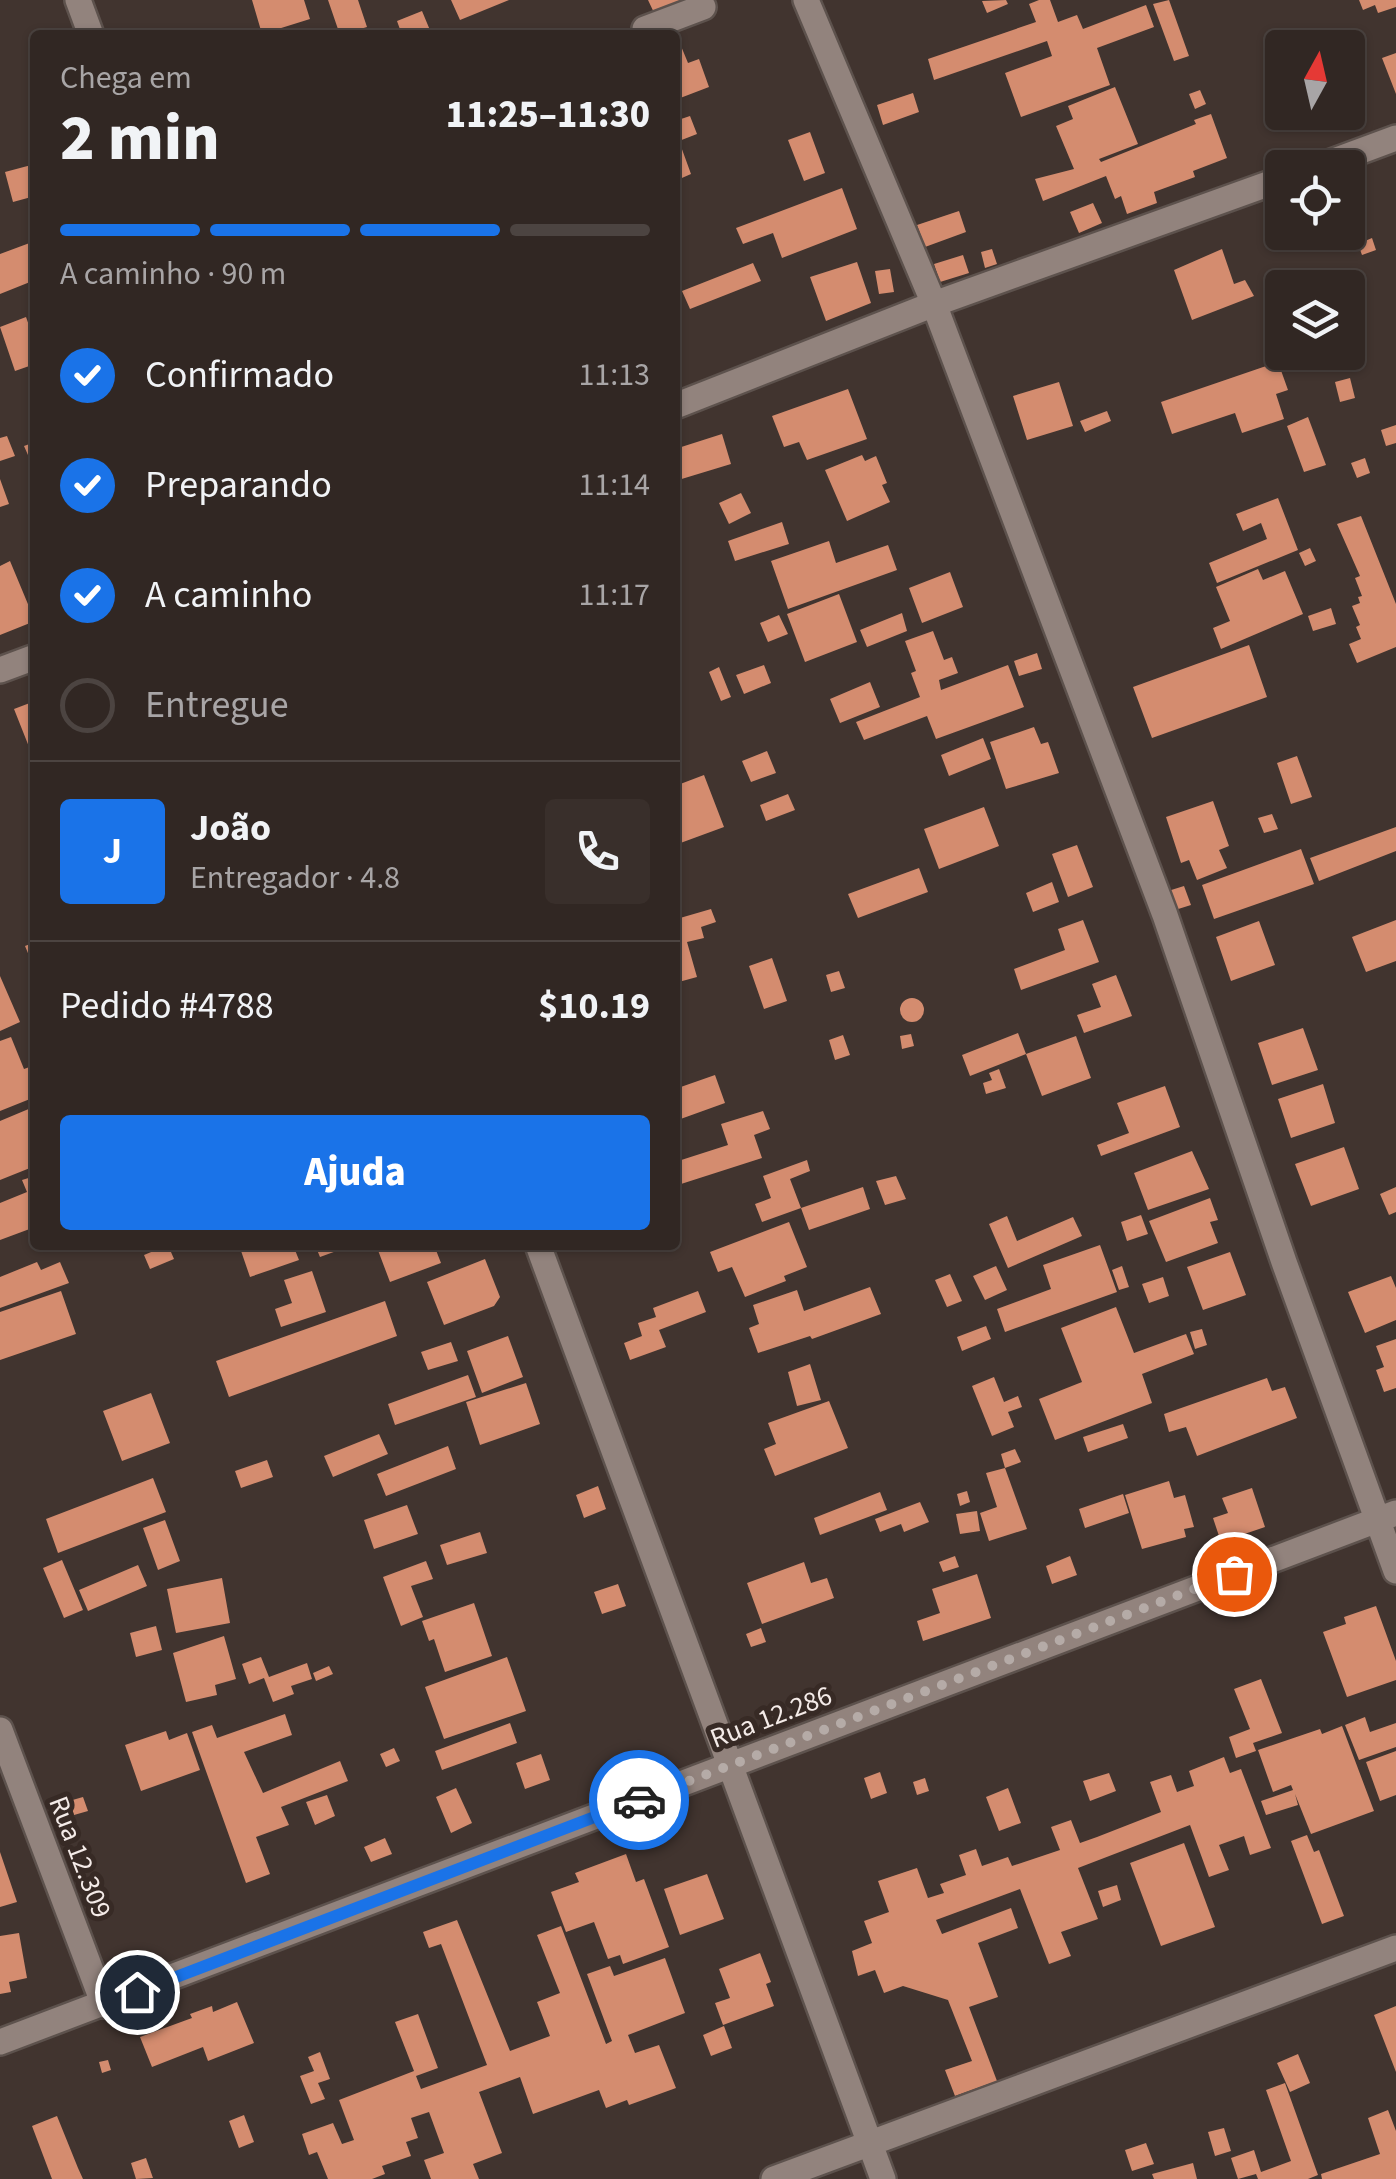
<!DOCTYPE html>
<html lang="pt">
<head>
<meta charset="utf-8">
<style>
	body { margin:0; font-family:"Source Sans 3",sans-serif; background:#392f2b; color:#f1f3f6; height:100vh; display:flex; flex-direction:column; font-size:38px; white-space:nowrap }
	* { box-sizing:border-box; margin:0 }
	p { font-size:32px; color:#a8a5a6 }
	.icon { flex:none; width:55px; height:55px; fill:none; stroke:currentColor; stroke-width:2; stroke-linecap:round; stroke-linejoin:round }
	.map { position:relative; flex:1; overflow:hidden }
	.details { position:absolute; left:30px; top:30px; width:650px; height:1220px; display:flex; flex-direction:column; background:#312723; border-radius:10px; box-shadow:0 2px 8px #0004,0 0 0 2px #4c4441 }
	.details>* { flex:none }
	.needle { width:65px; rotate:8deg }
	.fabs { position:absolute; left:1265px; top:30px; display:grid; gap:20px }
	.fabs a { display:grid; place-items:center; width:100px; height:100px; border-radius:10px; background:#312723; box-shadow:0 2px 8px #0004,0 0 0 2px #4c4441; font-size:50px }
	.pin { position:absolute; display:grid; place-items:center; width:85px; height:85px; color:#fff; margin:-42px; border:5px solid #fff; border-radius:50%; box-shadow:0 2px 10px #0007 }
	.courier { position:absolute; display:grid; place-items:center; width:100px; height:100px; margin:-50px; border:8px solid #1a73e8; border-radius:50%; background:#fff; color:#222; box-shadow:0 2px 12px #0007 }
	.overview em { font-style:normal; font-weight:800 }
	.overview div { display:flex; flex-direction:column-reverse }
	.overview { display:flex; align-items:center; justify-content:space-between; height:170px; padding:0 30px }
	h1 { font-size:65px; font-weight:800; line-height:75px }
	.bar { display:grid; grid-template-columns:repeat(4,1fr); gap:15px 10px; align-content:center; height:120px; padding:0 30px }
	.bar i { height:12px; border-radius:8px; background:#4c4441 }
	.bar .active { background:#1a73e8 }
	.bar p { grid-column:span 4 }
	.line { display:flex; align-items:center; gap:25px; padding:0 30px; border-top:2px solid #4c4441 }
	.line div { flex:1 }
	.round { display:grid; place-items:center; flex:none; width:105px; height:105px; border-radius:10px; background:#392f2b }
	ol { padding:0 30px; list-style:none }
	li { display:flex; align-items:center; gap:30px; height:110px }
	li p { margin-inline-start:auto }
	li .icon { padding:10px; border-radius:50%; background:#1a73e8; color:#fff; stroke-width:4 }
	li:last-child { color:#a8a5a6 }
	li i { width:55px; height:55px; border:5px solid #4c4441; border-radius:50% }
	.cta { display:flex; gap:20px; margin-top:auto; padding:20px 30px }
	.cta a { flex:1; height:115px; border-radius:10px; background:#1a73e8; color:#fff; font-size:40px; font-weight:800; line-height:115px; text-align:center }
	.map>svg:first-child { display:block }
	.building { fill:#d48c6f }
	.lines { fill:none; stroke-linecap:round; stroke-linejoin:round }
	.minor-casing { stroke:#5d524d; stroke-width:30 }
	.minor { stroke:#92837d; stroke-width:25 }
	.done { stroke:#b5aba7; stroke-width:10; stroke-dasharray:0 18 }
	.route { stroke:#1a73e8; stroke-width:12 }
	.labels { text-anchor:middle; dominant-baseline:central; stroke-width:10; stroke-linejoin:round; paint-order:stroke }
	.street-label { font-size:28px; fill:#f4ebe8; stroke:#372a25 }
</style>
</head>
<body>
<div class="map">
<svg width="1396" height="2179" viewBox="0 0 1396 2179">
	<rect width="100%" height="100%" fill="#41342f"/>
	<path class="building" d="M252,0H304L310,19L262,34Z
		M328,0H358L367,27L340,35Z
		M451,0H509L460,20Z
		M648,0H683L685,5L657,19Z
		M1006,0L1008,4L987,13L982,1Z
		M1039,0H1050L1058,22L1077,15L1083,29L1146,5L1154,27L1097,48L1110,85L1021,117L1005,73L1052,56L1047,41L934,80L928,59L1036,22L1029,4Z
		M1169,0L1189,56L1174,61L1153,4Z
		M1359,0H1396V7L1378,13L1375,5L1363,10Z
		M422,11L432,35H402L397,21Z
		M681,46L688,63L699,59L709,87L675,100V48Z
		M1396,53V94L1382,58Z
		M1354,82L1366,122L1344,129L1339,112H1348V84Z
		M1115,87L1138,144L1099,159L1101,162L1196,124L1194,120L1211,114L1227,158L1193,171L1195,177L1154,192L1157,203L1127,214L1121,196L1115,199L1106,176L1043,201L1035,179L1074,169L1056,126L1073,119L1068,106Z
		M1200,90L1206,104L1195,109L1189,94Z
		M913,93L919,112L883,125L877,105Z
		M690,116L697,134L679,141L691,174L675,181V121Z
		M810,132L825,173L804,181L788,140Z
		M35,164V196L13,202L5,172Z
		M842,188L857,229L782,258L773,233L743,244L736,228Z
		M1093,203L1102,223L1079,233L1070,212Z
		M959,211L966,232L925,247L917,225Z
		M1372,238L1376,250L1362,255L1358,244Z
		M35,241V280L0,294V254Z
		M992,249L997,264L985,268L981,252Z
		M1222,249L1234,284L1245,280L1254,296L1192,320L1174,270Z
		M963,255L969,273L940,282L934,264Z
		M857,262L871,303L826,321L810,277Z
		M753,263L761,281L690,309L682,291Z
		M890,269L894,292L879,294L875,271Z
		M26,317L35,342V364L15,371L0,327Z
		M1278,362L1288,390L1276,394L1284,419L1242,433L1235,413L1172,434L1161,402Z
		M1350,378L1355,398L1340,402L1335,382Z
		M1059,382L1073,426L1027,440L1013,396Z
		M848,389L867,439L807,460L799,442L784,447L772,416Z
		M1107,411L1111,421L1085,432L1080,421Z
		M1308,417L1326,465L1304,472L1287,426Z
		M1396,425V443L1386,446L1381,430Z
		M722,434L731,464L675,481V449Z
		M7,436L15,456L0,461V438Z
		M35,442V471L24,446Z
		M862,455L865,461L876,456L887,483L882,485L890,502L847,521L825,470Z
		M1365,458L1370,473L1357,478L1351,463Z
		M0,479L9,504L0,507Z
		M741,493L751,513L729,524L719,503Z
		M1278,498L1298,550L1217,583L1209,563L1267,539L1261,523L1243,531L1236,514Z
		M1361,516L1396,604V647L1357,663L1349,644L1361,639L1356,627L1360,625L1352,606L1360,603L1358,597L1362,596L1355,578L1360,576L1337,524Z
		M782,522L789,544L735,561L728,541Z
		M829,541L836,563L888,545L897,570L788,609L771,561Z
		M1310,548L1316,561L1305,566L1299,553Z
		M10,561L35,621L0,635V566Z
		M1258,569L1263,580L1285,571L1303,614L1221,649L1213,628L1230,621L1216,587Z
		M950,572L963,607L922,623L909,588Z
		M839,594L857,642L805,662L787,614Z
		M1331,608L1336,624L1313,631L1308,616Z
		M902,613L907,631L867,647L860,630Z
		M779,615L788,634L768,642L760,623Z
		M933,631L944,660L952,657L958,673L939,680L941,690L1008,665L1024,707L936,739L927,716L864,740L856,722L920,697L911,673L916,671L905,641Z
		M1249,645L1267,697L1152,738L1133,687Z
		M1037,653L1042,669L1019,676L1014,661Z
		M764,665L771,683L744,694L736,675Z
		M719,667L731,697L721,701L709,672Z
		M870,682L880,707L840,723L830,699Z
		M35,701V762L14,709Z
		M1034,727L1041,744L1048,742L1059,773L1006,789L990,742Z
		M983,738L991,759L949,776L941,755Z
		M767,751L776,773L751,782L742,761Z
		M1297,756L1312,797L1291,804L1277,763Z
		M704,775L724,827L675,845V786Z
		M788,794L795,810L766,821L760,805Z
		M1213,801L1229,846L1219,850L1227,868L1197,880L1189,860L1181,863L1166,817Z
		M984,807L999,846L939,869L924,829Z
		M1272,814L1278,829L1264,833L1258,818Z
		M1396,827V851L1319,881L1310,858Z
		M1077,845L1093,887L1068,897L1052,854Z
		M1301,849L1314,884L1214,919L1202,885Z
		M919,868L928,892L858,918L848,894Z
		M1052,882L1059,902L1033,912L1026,893Z
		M1184,886L1191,905L1175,910L1168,891Z
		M711,909L716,922L701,927L704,938L687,942L697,977L675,983V927L682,925L680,918Z
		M1083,920L1099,962L1021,990L1014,969L1065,950L1058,929Z
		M1396,920V961L1366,972L1352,937Z
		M1259,921L1275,965L1231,981L1216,937Z
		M35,942V970L25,946Z
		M772,958L787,1001L764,1009L749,966Z
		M839,971L845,988L831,992L826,975Z
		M1116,975L1132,1016L1084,1033L1077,1015L1101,1007L1092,984Z
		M0,976L20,1022L0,1031Z
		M900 1010a12 12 0 1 1 24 0a12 12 0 1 1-24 0Z
		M1303,1028L1318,1070L1272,1085L1258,1043Z
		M1018,1033L1026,1054L970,1076L962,1055Z
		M911,1034L914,1046L902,1049L900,1036Z
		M843,1035L850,1055L835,1060L829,1040Z
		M1076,1036L1091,1078L1042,1096L1026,1054Z
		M11,1037L24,1069L35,1065V1097L0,1111V1041Z
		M999,1069L1006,1088L986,1094L983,1083L992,1080L989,1073Z
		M715,1075L725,1103L675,1121V1089Z
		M1323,1084L1335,1123L1291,1138L1278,1099Z
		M1165,1086L1180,1127L1101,1156L1097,1145L1129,1133L1117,1103Z
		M31,1108L35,1118V1166L0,1180V1121Z
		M763,1111L770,1129L754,1135L762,1158L681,1184L675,1162L728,1145L721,1124Z
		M1344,1147L1359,1189L1311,1206L1295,1164Z
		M1192,1151L1209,1189L1148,1210L1134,1173Z
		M807,1160L810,1171L790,1179L801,1208L762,1222L755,1204L771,1198L763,1176Z
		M35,1176V1227L0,1240V1203L27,1192L22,1180Z
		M896,1176L906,1199L885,1205L876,1181Z
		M863,1187L870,1209L809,1230L801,1208Z
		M1396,1187V1212L1389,1215L1380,1194Z
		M1210,1198L1218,1220L1210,1222L1218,1243L1166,1262L1149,1221Z
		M1141,1215L1148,1234L1127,1241L1121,1222Z
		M1007,1216L1017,1241L1073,1217L1082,1236L1008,1268L989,1224Z
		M789,1222L807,1267L784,1276L786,1281L745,1297L732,1267L718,1272L710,1252Z
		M168,1245L174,1259L150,1269L144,1255Z
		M239,1245H293L299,1260L250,1277Z
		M315,1245H341L342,1249L320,1257Z
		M376,1245H434L441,1263L390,1282Z
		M1100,1245L1117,1292L1005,1332L997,1309L1051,1289L1043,1265Z
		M1230,1252L1246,1295L1203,1310L1187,1267Z
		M485,1259L500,1297L494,1306L444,1325L427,1282Z
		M37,1262L41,1270L60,1262L69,1283L0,1308V1277Z
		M996,1266L1007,1290L985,1300L973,1276Z
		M1122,1266L1129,1287L1119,1290L1112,1270Z
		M312,1271L326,1312L281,1327L275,1309L292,1303L284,1280Z
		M950,1274L962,1301L947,1307L935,1280Z
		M1391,1276L1396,1288V1320L1365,1333L1348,1292Z
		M1163,1277L1169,1296L1149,1303L1142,1284Z
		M870,1287L881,1314L812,1339L810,1336L758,1353L749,1328L759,1324L753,1305L797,1290L804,1311Z
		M61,1291L76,1334L0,1360V1312Z
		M698,1291L706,1312L659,1330L666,1347L630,1360L624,1343L642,1336L638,1323L656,1317L653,1308Z
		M385,1301L397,1336L229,1397L216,1361Z
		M1116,1307L1134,1353L1186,1334L1194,1354L1142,1374L1152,1403L1055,1440L1039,1399L1082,1382L1061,1328Z
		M986,1326L991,1339L962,1351L957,1337Z
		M1202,1329L1207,1345L1195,1349L1190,1332Z
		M508,1336L523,1377L482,1393L467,1351Z
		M1396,1339V1388L1384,1392L1376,1370L1384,1367L1376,1346Z
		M451,1342L458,1361L428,1370L421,1352Z
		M810,1364L821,1400L797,1406L788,1372Z
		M468,1375L476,1397L395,1425L388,1404Z
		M994,1377L1004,1402L1018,1396L1022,1407L1008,1412L1014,1427L992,1436L972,1386Z
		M1267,1378L1272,1391L1285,1387L1297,1418L1197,1456L1186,1427L1169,1432L1164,1414Z
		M526,1383L540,1424L480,1445L466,1402Z
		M151,1393L170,1443L122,1461L103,1411Z
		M829,1401L848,1448L775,1476L764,1449L776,1444L768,1423Z
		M1123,1424L1128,1438L1088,1452L1083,1437Z
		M379,1434L388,1454L333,1477L324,1456Z
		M448,1446L456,1469L386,1496L377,1474Z
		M1015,1449L1021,1462L1005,1468L1027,1529L989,1541L980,1513L997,1507L986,1473L1005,1468L1001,1454Z
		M267,1460L273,1477L241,1488L235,1471Z
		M153,1478L166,1512L58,1553L46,1519Z
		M1169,1481L1174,1498L1185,1495L1194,1527L1184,1529L1186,1537L1142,1549L1125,1495Z
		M598,1486L606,1509L584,1518L576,1495Z
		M1252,1488L1265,1527L1221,1542L1213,1518L1228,1513L1222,1498Z
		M967,1491L970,1502L960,1506L957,1494Z
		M880,1492L887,1510L820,1535L814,1518Z
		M1123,1494L1129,1513L1085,1528L1079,1509Z
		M920,1502L929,1522L904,1532L901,1524L880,1532L875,1519Z
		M407,1505L418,1534L374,1549L364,1520Z
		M977,1511L980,1531L960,1534L956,1514Z
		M165,1520L180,1561L158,1570L143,1528Z
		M480,1532L487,1553L447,1565L440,1545Z
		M955,1556L959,1567L943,1572L939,1562Z
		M1070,1556L1077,1575L1052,1584L1046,1566Z
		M62,1560L83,1610L64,1618L43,1568Z
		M426,1561L433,1579L411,1586L423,1617L401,1626L383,1577Z
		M804,1562L811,1583L827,1578L834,1598L762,1624L747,1583Z
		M138,1565L147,1586L88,1611L79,1590Z
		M977,1574L991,1618L923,1641L917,1621L940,1613L932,1589Z
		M222,1578L230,1623L176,1633L167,1589Z
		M618,1584L626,1606L602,1614L594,1592Z
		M474,1603L492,1656L445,1672L434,1639L429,1641L422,1621Z
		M1376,1606L1396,1661V1680L1347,1697L1323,1632L1346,1624L1344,1617Z
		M156,1626L162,1650L136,1657L130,1633Z
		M761,1628L766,1642L751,1647L746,1634Z
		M224,1636L236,1679L215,1685L217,1695L186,1702L173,1653Z
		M261,1657L269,1677L307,1663L312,1679L291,1686L294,1694L273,1702L264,1678L249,1684L242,1664Z
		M507,1657L526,1711L444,1739L425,1687Z
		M329,1666L333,1674L316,1681L313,1673Z
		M1261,1679L1282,1733L1253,1743L1256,1751L1236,1758L1229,1737L1250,1729L1234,1689Z
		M285,1714L292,1735L244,1752L263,1793L340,1761L348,1781L281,1807L289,1825L256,1837L270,1874L246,1883L192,1732L212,1725L217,1738Z
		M1365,1717L1370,1732L1396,1723V1747L1359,1760L1345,1725Z
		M510,1723L517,1743L442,1770L435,1751Z
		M1342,1726L1374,1811L1311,1834L1295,1794L1298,1805L1266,1815L1261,1801L1293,1790L1291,1785L1273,1792L1258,1750L1320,1729L1322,1734Z
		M166,1731L169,1740L187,1733L200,1770L141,1791L125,1745Z
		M394,1748L400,1761L386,1767L380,1754Z
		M1396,1751V1795L1380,1801L1366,1762Z
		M541,1754L550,1780L525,1789L516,1763Z
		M1224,1757L1230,1773L1241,1769L1271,1848L1250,1855L1244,1836L1219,1845L1229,1870L1209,1877L1190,1825L1078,1868L1098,1919L1061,1932L1071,1956L1049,1964L1020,1889L936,1920L942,1934L1011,1908L1018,1928L978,1943L998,1997L969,2007L997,2081L955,2096L945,2070L972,2061L948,2000L903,1986L884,1993L875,1970L858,1976L852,1951L872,1943L864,1921L889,1912L878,1881L917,1868L928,1898L944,1893L940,1884L966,1875L959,1855L976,1849L982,1866L1008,1857L1012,1866L1060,1850L1051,1827L1071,1820L1080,1843L1097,1837L1161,1812L1150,1782L1171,1775L1177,1792L1194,1786L1189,1771Z
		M880,1772L887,1793L871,1799L864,1778Z
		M1109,1773L1116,1791L1090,1801L1083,1781Z
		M925,1778L929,1791L917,1795L913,1782Z
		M456,1788L472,1823L451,1833L436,1797Z
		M1008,1788L1021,1823L999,1831L986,1797Z
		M327,1795L335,1816L315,1825L306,1802Z
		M83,1797L88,1811L74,1815L69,1801Z
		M1307,1835L1314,1852L1319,1850L1344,1916L1322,1924L1291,1841Z
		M385,1838L392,1854L371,1862L364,1847Z
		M1184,1843L1215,1927L1161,1946L1130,1863Z
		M0,1852L17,1902L0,1907Z
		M626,1854L636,1882L644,1879L669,1947L623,1964L620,1955L608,1959L594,1922L566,1932L551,1892L579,1882L575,1873Z
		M707,1874L724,1919L680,1935L664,1889Z
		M1117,1885L1121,1900L1103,1907L1098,1891Z
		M457,1920L510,2051L550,2036L537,2002L560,1993L537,1935L561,1926L606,2044L612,2041L587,1974L610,1966L614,1976L665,1958L685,2013L628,2035L635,2053L659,2045L676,2088L629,2105L627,2100L606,2108L599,2090L533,2114L520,2077L479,2092L502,2153L473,2164L479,2179H431L424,2160L444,2153L429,2112L411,2118L418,2138L406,2142L411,2156L382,2166L385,2174L372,2179H328L317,2152L309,2155L302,2134L333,2123L342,2144L354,2140L339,2100L414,2071L395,2022L418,2014L438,2068L416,2076L421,2089L487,2065L441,1944L429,1948L423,1932Z
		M19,1933L27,1978L9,1982L11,1992L0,1994V1936Z
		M760,1953L771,1982L766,1984L774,2006L723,2025L715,2003L730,1998L719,1969Z
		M237,2002L254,2043L208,2061L203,2047L152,2067L140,2037L192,2018L190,2014L212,2006L213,2012Z
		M1396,2006V2072L1374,2015Z
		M724,2026L732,2048L711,2056L703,2035Z
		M320,2052L330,2079L318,2083L325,2099L311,2104L300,2076L314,2071L308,2057Z
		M1298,2054L1310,2083L1290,2092L1277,2063Z
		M108,2060L111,2070L102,2073L99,2062Z
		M1285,2083L1318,2175L1308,2179H1258L1256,2174L1238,2179L1231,2158L1254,2150L1261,2172L1291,2161L1266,2090Z
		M1388,2110L1396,2131V2179H1322L1321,2174L1380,2154L1368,2118Z
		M244,2115L254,2142L239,2148L229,2121Z
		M57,2116L78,2168L83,2179H52L32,2126Z
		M1224,2128L1231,2151L1215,2156L1208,2132Z
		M1146,2143L1154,2164L1132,2171L1125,2150Z
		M146,2158L153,2178L136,2179L131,2163Z
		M1193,2163L1197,2179H1154L1152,2174Z"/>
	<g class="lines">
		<g class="minor-casing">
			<path id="minor" d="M78,0L91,35
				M806,0L934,304L1165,915L1284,1262L1396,1571
				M645,29L703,7L699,0
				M1315,168L1396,138
				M675,406L934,304L1282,179
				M0,670L35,657
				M538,1245L883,2179
				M0,1730L104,2005
				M0,2042L1396,1513
				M774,2179L1396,1948"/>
		</g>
		<use href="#minor" class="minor"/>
	</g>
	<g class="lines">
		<path class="done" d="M639,1800L1234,1574"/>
		<path class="route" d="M137,1992L639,1800"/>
	</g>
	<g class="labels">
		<g class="street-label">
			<text transform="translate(771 1717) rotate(-21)">Rua 12.286</text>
			<text transform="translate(80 1857) rotate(69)">Rua 12.309</text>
		</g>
	</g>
</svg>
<div class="fabs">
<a><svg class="needle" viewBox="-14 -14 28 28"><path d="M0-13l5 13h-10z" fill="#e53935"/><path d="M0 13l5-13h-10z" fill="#a8a5a6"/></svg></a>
<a><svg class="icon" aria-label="locate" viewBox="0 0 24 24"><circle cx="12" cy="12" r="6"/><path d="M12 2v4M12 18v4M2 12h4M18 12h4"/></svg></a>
<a><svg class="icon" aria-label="layers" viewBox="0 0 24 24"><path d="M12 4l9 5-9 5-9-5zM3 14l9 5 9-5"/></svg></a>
</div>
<div class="pin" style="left:1234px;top:1574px;background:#ea580c"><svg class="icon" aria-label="bag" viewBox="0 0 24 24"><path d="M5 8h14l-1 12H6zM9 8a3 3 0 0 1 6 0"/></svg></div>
<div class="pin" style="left:137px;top:1992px;background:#1f2937"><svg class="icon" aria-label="home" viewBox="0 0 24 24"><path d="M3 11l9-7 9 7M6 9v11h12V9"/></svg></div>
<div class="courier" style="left:639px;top:1800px"><svg class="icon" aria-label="car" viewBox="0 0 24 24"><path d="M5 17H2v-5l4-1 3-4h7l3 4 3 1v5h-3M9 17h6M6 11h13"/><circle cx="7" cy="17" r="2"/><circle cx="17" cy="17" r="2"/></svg></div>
<section class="details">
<div class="overview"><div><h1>2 min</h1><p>Chega em</p></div><em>11:25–11:30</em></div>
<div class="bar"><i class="active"></i><i class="active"></i><i class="active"></i><i></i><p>A caminho · 90 m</p></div>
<ol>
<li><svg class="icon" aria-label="check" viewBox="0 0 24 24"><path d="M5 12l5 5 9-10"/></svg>Confirmado<p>11:13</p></li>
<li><svg class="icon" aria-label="check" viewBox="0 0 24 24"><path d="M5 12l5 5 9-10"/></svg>Preparando<p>11:14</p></li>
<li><svg class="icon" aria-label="check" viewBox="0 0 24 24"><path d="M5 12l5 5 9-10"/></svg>A caminho<p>11:17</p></li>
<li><i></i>Entregue</li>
</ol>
<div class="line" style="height:180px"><b class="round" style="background:#1a73e8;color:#fff">J</b><div><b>João</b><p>Entregador · 4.8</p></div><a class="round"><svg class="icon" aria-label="phone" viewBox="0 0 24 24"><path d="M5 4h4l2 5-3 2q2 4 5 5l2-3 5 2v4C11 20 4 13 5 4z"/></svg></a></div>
<div class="line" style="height:130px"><div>Pedido #4788</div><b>$10.19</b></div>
<div class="cta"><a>Ajuda</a></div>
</section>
</div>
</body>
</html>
